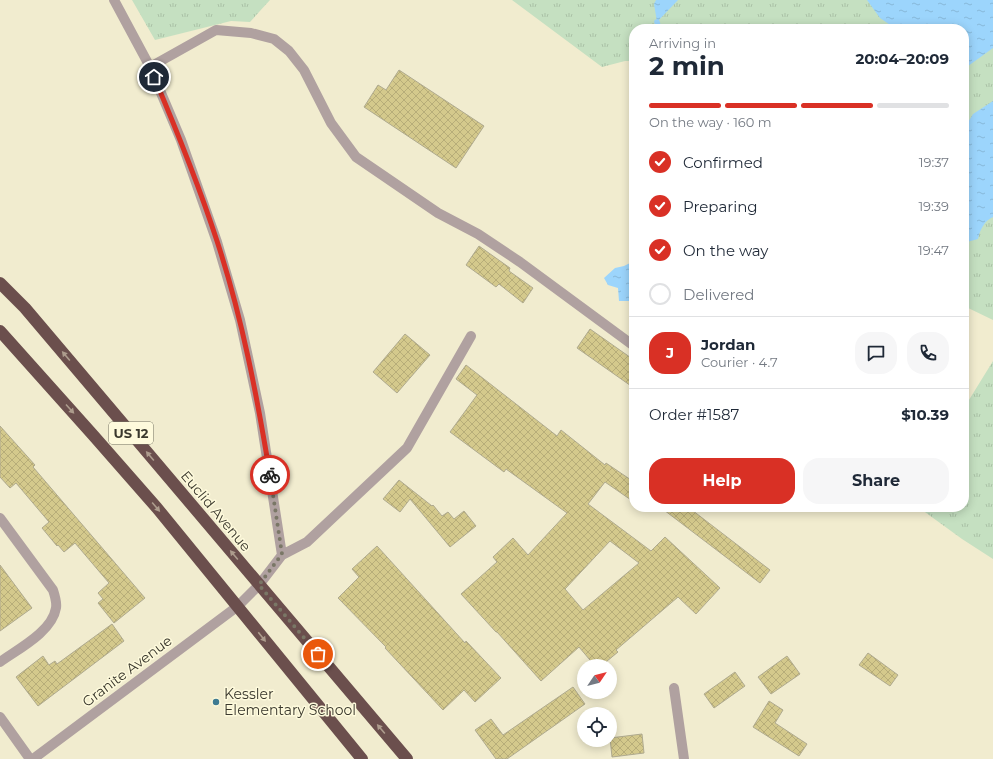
<!DOCTYPE html>
<html lang="en">
<head>
<meta charset="utf-8">
<style>
	body { margin:0; font-family:Montserrat,sans-serif; background:#f6f6f7; color:#1f2937; height:100vh; display:flex; flex-direction:column; font-size:15px; white-space:nowrap }
	* { box-sizing:border-box; margin:0 }
	p { font-size:13px; color:#747a83 }
	.icon { flex:none; width:22px; height:22px; fill:none; stroke:currentColor; stroke-width:2; stroke-linecap:round; stroke-linejoin:round }
	.map { position:relative; flex:1; overflow:hidden }
	.details { position:absolute; left:629px; top:24px; width:340px; height:488px; display:flex; flex-direction:column; background:#fff; border-radius:16px; box-shadow:0 2px 10px #0003 }
	.details>* { flex:none }
	.needle { width:26px; rotate:55deg }
	.fabs { position:absolute; left:577px; top:659px; display:grid; gap:8px }
	.fabs a { display:grid; place-items:center; width:40px; height:40px; border-radius:50%; background:#fff; box-shadow:0 2px 10px #0003; font-size:20px }
	.pin { position:absolute; display:grid; place-items:center; width:34px; height:34px; color:#fff; margin:-17px; border:2px solid #fff; border-radius:50%; box-shadow:0 1px 4px #0007 }
	.courier { position:absolute; display:grid; place-items:center; width:40px; height:40px; margin:-20px; border:3px solid #d93025; border-radius:50%; background:#fff; color:#222; box-shadow:0 1px 5px #0007 }
	.headline em { font-style:normal; font-weight:700 }
	.headline div { display:flex; flex-direction:column-reverse }
	.headline { display:flex; align-items:center; justify-content:space-between; height:68px; padding:0 20px }
	h1 { font-size:26px; font-weight:700; line-height:30px }
	.bar { display:grid; grid-template-columns:repeat(4,1fr); gap:6px 4px; align-content:center; height:48px; padding:0 20px }
	.bar i { height:5px; border-radius:3px; background:#e0e1e3 }
	.bar .selected { background:#d93025 }
	.bar p { grid-column:span 4 }
	.line { display:flex; align-items:center; gap:10px; padding:0 20px; border-top:1px solid #e0e1e3 }
	.line div { flex:1 }
	.round { display:grid; place-items:center; flex:none; width:42px; height:42px; border-radius:16px; background:#f6f6f7 }
	ol { padding:0 20px; list-style:none }
	li { display:flex; align-items:center; gap:12px; height:44px }
	li p { margin-inline-start:auto }
	li .icon { padding:4px; border-radius:50%; background:#d93025; color:#fff; stroke-width:4 }
	li:last-child { color:#747a83 }
	li i { width:22px; height:22px; border:2px solid #e0e1e3; border-radius:50% }
	.action { display:flex; gap:8px; margin-top:auto; padding:8px 20px }
	.action a { flex:1; height:46px; border-radius:16px; background:#d93025; color:#fff; font-size:16px; font-weight:700; line-height:46px; text-align:center }
	.action a+a { background:#f6f6f7; color:#1f2937 }
	.map>svg:first-child { display:block }
	.park { fill:url(#park-tufts) }
	.water { fill:url(#water-ripples) }
	.lines { fill:none; stroke-linecap:round; stroke-linejoin:round }
	.stream { stroke:#9cd5fc; stroke-width:5.5 }
	.building { fill:url(#building-cross-hatch); stroke:#afaa8f; fill-rule:evenodd }
	.minor { stroke:#b0a1a0; stroke-width:10 }
	.highway { stroke:#6b4f4d; stroke-width:12 }
	.oneway { fill:#ad9c8d }
	.done { stroke:#7a7766; stroke-width:4; stroke-dasharray:0 7.2 }
	.route { stroke:#d93025; stroke-width:5 }
	.poi-dot { fill:#3d7a91; stroke:#fefadc; stroke-width:1.5 }
	.labels { text-anchor:middle; dominant-baseline:central; stroke-width:3; stroke-linejoin:round; paint-order:stroke }
	.shield { fill:#fefadc; stroke:#757262; stroke-width:1 }
	.shield-label { font-size:13px; font-weight:bold; fill:#3a382d }
	.street-label { font-size:14px; fill:#3a382d; stroke:#fefadc }
	.poi-label { font-size:14px; fill:#3a382d; stroke:#fefadc; text-anchor:start }
</style>
</head>
<body>
<div class="map">
<svg width="993" height="759" viewBox="0 0 993 759">
	<defs>
		<pattern id="park-tufts" width="24" height="20" patternUnits="userSpaceOnUse"><rect width="24" height="20" fill="#c5e0c1"/><path d="M3 7l-1-3M5 7V3M7 7l1-3M15 17l-1-3M17 17v-4M19 17l1-3" fill="none" stroke="#aac1a6"/></pattern>
		<pattern id="water-ripples" width="26" height="14" patternUnits="userSpaceOnUse"><rect width="26" height="14" fill="#9cd5fc"/><path d="M2 4q2-2 4 0t4 0M15 11q2-2 4 0t4 0" fill="none" stroke="#87b8d8"/></pattern>
		<pattern id="building-cross-hatch" width="8" height="8" patternUnits="userSpaceOnUse"><rect width="8" height="8" fill="#d4c98c"/><path d="M0 0l8 8M0 8l8-8" fill="none" stroke="#b7ad79"/></pattern>
	</defs>
	<rect width="100%" height="100%" fill="#f1eccf"/>
	<path class="park" d="M132,0H270L250,22L231,21L155,40Z
		M512,0H993V320L964,306V29H634V61H625L602,67Z
		M993,361V559L962,539L918,507H964V408Z"/>
	<path class="water" d="M656,0H678L657,22L654,4Z
		M867,0H993V48L964,69V29H896L880,18Z
		M993,101V217C984,221 980,230 978,239L967,242H964V145L968,136L967,124L973,114Z
		M634,255V298L631,301H619L618,288L608,285L604,278L615,268L624,266L632,262Z"/>
	<g class="lines">
		<path class="stream" d="M657,22L659,29"/>
	</g>
	<path class="building" d="M399,70L484,126L456,168L364,107L378,85L386,90Z
		M479,246L510,268L509,271L533,288L523,303L499,284L496,287L466,265Z
		M590,329L634,360V388L577,348Z
		M405,334L430,355L397,393L373,372Z
		M466,365L557,436L561,430L605,465L606,463L634,482V502L605,482L588,504L651,551L665,537L720,588L696,614L678,597L616,650L618,652L601,666H595L579,647L541,681L497,632H496L461,594L497,562L493,557L513,538L528,555L567,513L506,469L504,472L450,432L477,395L456,379ZM610,541L639,563L583,610L565,589Z
		M0,426L35,465L33,467L145,598L114,623L98,603L103,599L98,593L109,583L75,543L64,552L58,545L57,546L42,528L49,522L16,483L10,488L0,477Z
		M399,480L432,506L433,505L442,516L448,512L454,519L464,511L476,526L450,547L410,499L400,512L383,499Z
		M660,507H688L770,570L760,583Z
		M377,546L465,643L466,641L501,678L475,702L464,690L443,710L385,648L386,647L338,598L359,577L352,569Z
		M0,565L32,608L0,631Z
		M112,624L124,641L38,706L16,677L43,656L49,665L55,661L57,664Z
		M868,653L898,675L890,686L859,665Z
		M787,656L800,674L771,694L758,677Z
		M735,672L745,686L714,708L704,694Z
		M573,687L585,704L507,759H496L475,730L491,719L503,735Z
		M769,701L783,710L775,723L807,744L799,756L753,727Z
		M642,734L644,753L612,757L610,738Z"/>
	<g class="lines">
		<path class="minor" d="M150,67L216,30L251,33L274,39L289,51L304,70L331,123L356,157L438,213L478,234L520,262L634,346
			M0,518L53,590C55,596 57,602 56,608C52,632 18,649 0,662
			M282,555L307,542L407,448L471,336
			M674,688L684,759
			M0,717L30,759
			M33,759L238,606L259,585L282,555L260,413L240,320L217,242L181,140L150,67L114,0"/>
		<path class="highway" d="M0,283L25,308L407,759
			M0,331L93,435L157,508L362,759"/>
	</g>
	<defs><path id="oneway-solid" d="M-6-.8H1V-3.2L6.5 0L1 3.2V.8H-6Z"/></defs>
	<g class="oneway">
		<use href="#oneway-solid" transform="translate(66 356) rotate(-130)"/>
		<use href="#oneway-solid" transform="translate(70 409) rotate(48)"/>
		<use href="#oneway-solid" transform="translate(150 456) rotate(-130)"/>
		<use href="#oneway-solid" transform="translate(156 507) rotate(50)"/>
		<use href="#oneway-solid" transform="translate(234 555) rotate(-130)"/>
		<use href="#oneway-solid" transform="translate(262 637) rotate(52)"/>
		<use href="#oneway-solid" transform="translate(381 729) rotate(-130)"/>
	</g>
	<g class="lines">
		<path class="done" d="M270,475L282,554L259,585L318,654"/>
		<path class="route" d="M154,77C177,131 199,186 217,241C242,317 257,396 270,475"/>
	</g>
	<circle class="poi-dot" cx="216" cy="702" r="4"/>
	<g class="labels">
		<rect class="shield" x="109" y="422" width="44" height="22" rx="3"/>
		<g class="shield-label">
			<text x="131" y="433">US 12</text>
		</g>
		<g class="street-label">
			<text transform="translate(216 511) rotate(50)">Euclid Avenue</text>
			<text transform="translate(127 671) rotate(-37)">Granite Avenue</text>
		</g>
		<g class="poi-label">
			<text x="224" y="694">Kessler<tspan x="224" dy="16">Elementary School</tspan></text>
		</g>
	</g>
</svg>
<div class="fabs">
<a><svg class="needle" viewBox="-14 -14 28 28"><path d="M0-13l5 13h-10z" fill="#e53935"/><path d="M0 13l5-13h-10z" fill="#747a83"/></svg></a>
<a><svg class="icon" aria-label="locate" viewBox="0 0 24 24"><circle cx="12" cy="12" r="6"/><path d="M12 2v4M12 18v4M2 12h4M18 12h4"/></svg></a>
</div>
<div class="pin" style="left:318px;top:654px;background:#ea580c"><svg class="icon" aria-label="bag" viewBox="0 0 24 24"><path d="M5 8h14l-1 12H6zM9 8a3 3 0 0 1 6 0"/></svg></div>
<div class="pin" style="left:154px;top:77px;background:#1f2937"><svg class="icon" aria-label="home" viewBox="0 0 24 24"><path d="M3 11l9-7 9 7M6 9v11h12V9"/></svg></div>
<div class="courier" style="left:270px;top:475px"><svg class="icon" aria-label="bike" viewBox="0 0 24 24"><circle cx="6" cy="16" r="4"/><circle cx="18" cy="16" r="4"/><path d="M6 16l4-8h5l3 8M10 8l3 8H6M13 5h3"/></svg></div>
<section class="details">
<div class="headline"><div><h1>2 min</h1><p>Arriving in</p></div><em>20:04–20:09</em></div>
<div class="bar"><i class="selected"></i><i class="selected"></i><i class="selected"></i><i></i><p>On the way · 160 m</p></div>
<ol>
<li><svg class="icon" aria-label="check" viewBox="0 0 24 24"><path d="M5 12l5 5 9-10"/></svg>Confirmed<p>19:37</p></li>
<li><svg class="icon" aria-label="check" viewBox="0 0 24 24"><path d="M5 12l5 5 9-10"/></svg>Preparing<p>19:39</p></li>
<li><svg class="icon" aria-label="check" viewBox="0 0 24 24"><path d="M5 12l5 5 9-10"/></svg>On the way<p>19:47</p></li>
<li><i></i>Delivered</li>
</ol>
<div class="line" style="height:72px"><b class="round" style="background:#d93025;color:#fff">J</b><div><b>Jordan</b><p>Courier · 4.7</p></div><a class="round"><svg class="icon" aria-label="chat" viewBox="0 0 24 24"><path d="M4 5h16v11H9l-5 4z"/></svg></a><a class="round"><svg class="icon" aria-label="phone" viewBox="0 0 24 24"><path d="M5 4h4l2 5-3 2q2 4 5 5l2-3 5 2v4C11 20 4 13 5 4z"/></svg></a></div>
<div class="line" style="height:52px"><div>Order #1587</div><b>$10.39</b></div>
<div class="action"><a>Help</a><a>Share</a></div>
</section>
</div>
</body>
</html>
